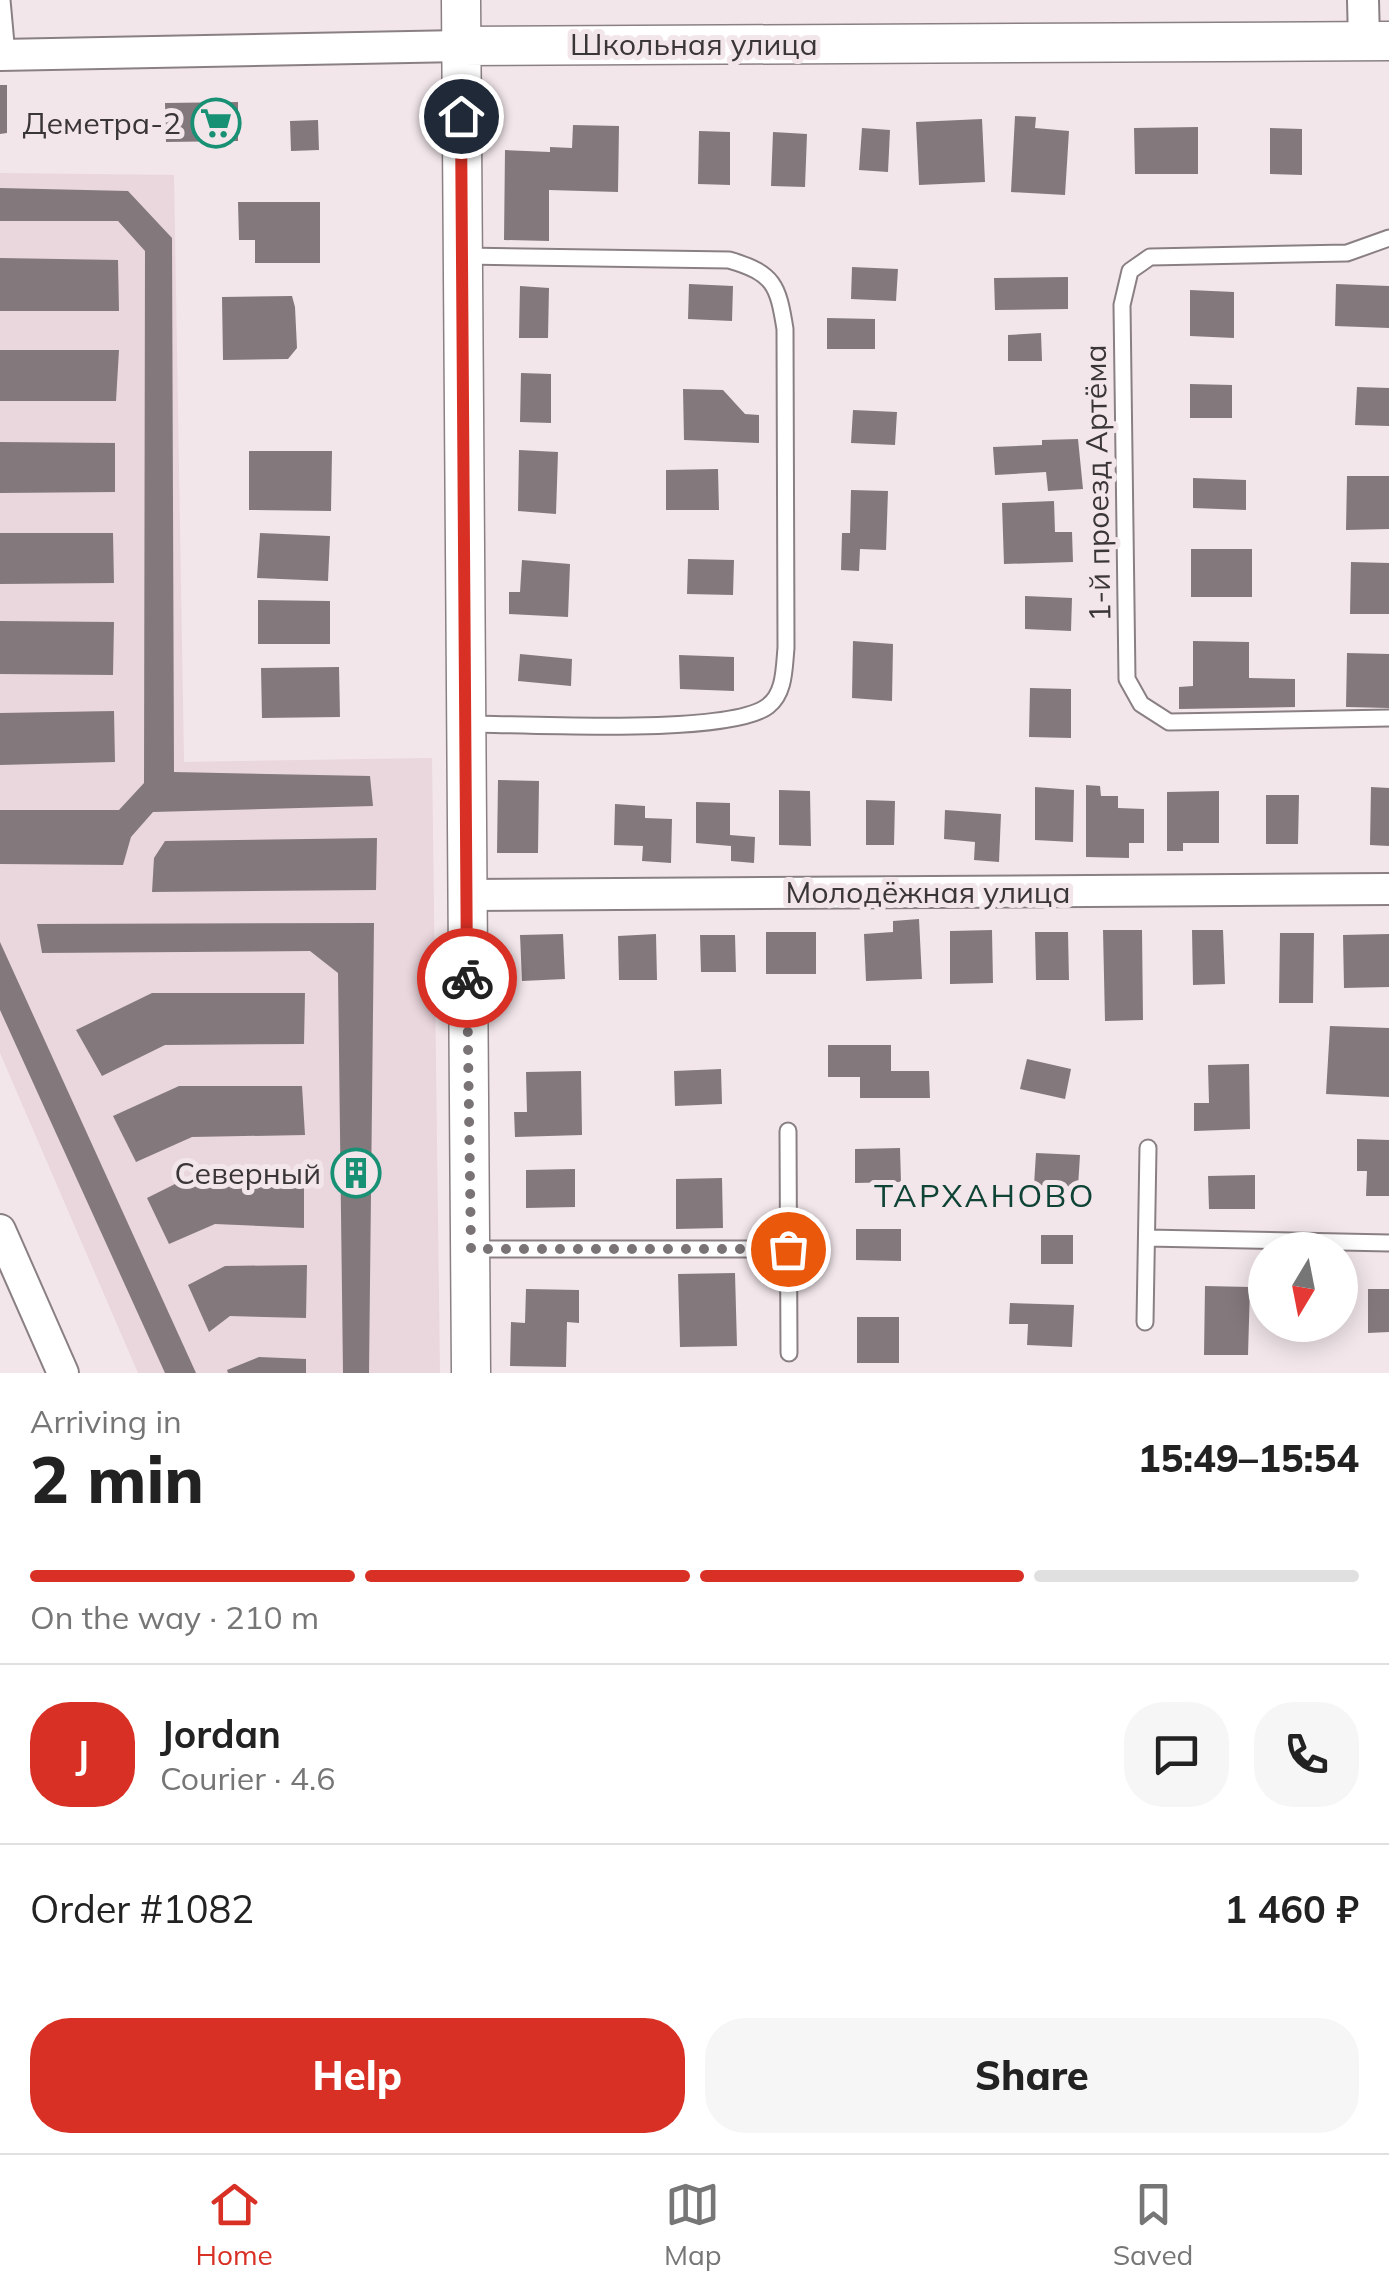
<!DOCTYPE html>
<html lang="en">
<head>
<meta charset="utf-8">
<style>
	body { margin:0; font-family:Mulish,sans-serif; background:#f6f6f6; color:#222; height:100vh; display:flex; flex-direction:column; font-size:38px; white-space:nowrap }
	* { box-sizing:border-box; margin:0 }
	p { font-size:32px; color:#767676 }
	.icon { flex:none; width:55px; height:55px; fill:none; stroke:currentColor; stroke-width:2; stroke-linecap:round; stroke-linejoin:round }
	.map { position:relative; height:1373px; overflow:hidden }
	.panel { display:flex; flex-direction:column; background:#fff; flex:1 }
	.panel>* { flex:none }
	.needle { width:65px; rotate:190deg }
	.fabs { position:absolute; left:1248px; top:1232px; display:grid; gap:20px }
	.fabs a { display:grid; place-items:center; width:110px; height:110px; border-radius:50%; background:#fff; box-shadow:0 5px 25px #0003; font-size:50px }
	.pin { position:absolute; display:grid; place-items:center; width:85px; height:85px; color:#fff; margin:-42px; border:5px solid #fff; border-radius:50%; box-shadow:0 2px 10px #0007 }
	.courier { position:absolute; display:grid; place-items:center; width:100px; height:100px; margin:-50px; border:8px solid #d93025; border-radius:50%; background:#fff; color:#222; box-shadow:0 2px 12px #0007 }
	.head em { font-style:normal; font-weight:800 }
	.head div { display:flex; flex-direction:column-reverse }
	.head { display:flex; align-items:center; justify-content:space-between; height:170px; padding:0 30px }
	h1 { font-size:65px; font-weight:800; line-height:75px }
	.bar { display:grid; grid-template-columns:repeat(4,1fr); gap:15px 10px; align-content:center; height:120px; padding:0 30px }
	.bar i { height:12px; border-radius:8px; background:#e0e0e0 }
	.bar .on { background:#d93025 }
	.bar p { grid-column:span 4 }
	.line { display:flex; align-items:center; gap:25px; padding:0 30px; border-top:2px solid #e0e0e0 }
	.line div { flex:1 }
	.round { display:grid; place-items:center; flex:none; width:105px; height:105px; border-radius:40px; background:#f6f6f6 }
	.button { display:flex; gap:20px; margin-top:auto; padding:20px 30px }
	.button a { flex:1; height:115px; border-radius:40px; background:#d93025; color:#fff; font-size:40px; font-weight:800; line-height:115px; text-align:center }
	.button a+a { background:#f6f6f6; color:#222 }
	.tab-bar { display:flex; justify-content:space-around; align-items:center; height:140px; border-top:2px solid #e0e0e0; background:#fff; font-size:28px; color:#767676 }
	.tab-bar a { display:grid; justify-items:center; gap:5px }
	.tab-bar .on { color:#d93025 }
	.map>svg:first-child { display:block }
	.built { fill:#ead6dd }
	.building { fill:#83797d }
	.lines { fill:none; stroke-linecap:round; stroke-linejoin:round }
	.service-casing { stroke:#8a8084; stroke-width:19 }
	.minor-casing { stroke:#8a8084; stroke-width:34 }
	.tertiary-casing { stroke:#8a8084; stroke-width:41 }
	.service { stroke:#fff; stroke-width:15 }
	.minor { stroke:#fff; stroke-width:30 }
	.tertiary { stroke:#fff; stroke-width:38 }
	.done { stroke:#7a7376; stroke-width:10; stroke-dasharray:0 18 }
	.route { stroke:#d93025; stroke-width:12 }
	.labels { text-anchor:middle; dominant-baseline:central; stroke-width:10; stroke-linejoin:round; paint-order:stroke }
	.street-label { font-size:30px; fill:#3a3537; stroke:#f2e6ea }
	.poi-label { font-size:30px; fill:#3a3537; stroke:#f2e6ea; text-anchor:end }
	.neighbourhood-label { font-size:32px; letter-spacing:2.5px; fill:#0e4336; stroke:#f2e6ea }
</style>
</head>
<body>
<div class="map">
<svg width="1389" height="1373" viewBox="0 0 1389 1373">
	<rect width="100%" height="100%" fill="#f2e6ea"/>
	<path class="built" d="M0,173L174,175L184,762L432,758L440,1373H138L0,1053Z"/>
	<path class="building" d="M0,85H7V133L0,134Z
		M238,102V141L166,142L165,103Z
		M1015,116L1036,117L1035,128L1069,131L1065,195L1011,192Z
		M982,119L985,182L919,185L916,122Z
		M318,120L319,150L291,151L290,121Z
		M573,125L619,126L618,192L549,190V241L504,240L505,150L550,152V147L572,148Z
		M1198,127V174H1135L1134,128Z
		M862,128L890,130L888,172L859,170Z
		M1270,128L1302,129V175L1270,174Z
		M699,131L730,132V185L698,184Z
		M773,132L807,134L805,187L771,186Z
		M0,188L128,191L172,238L174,772L370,776L373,806L153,812L131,837L123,865L0,864V810H119L144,783L145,251L118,221H0Z
		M238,202H320V263H255V240H239Z
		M0,258L118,260L119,311H0Z
		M852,267L898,269L896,301L851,299Z
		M1068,277V309L995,310L994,278Z
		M689,284L733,286L732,321L688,319Z
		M1336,284L1389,286V328L1335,326Z
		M520,286L549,288L548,338H519Z
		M1190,290L1234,292V338L1190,336Z
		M292,296L295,307L297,348L288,359L223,360L222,297Z
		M827,318L875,319V349H827Z
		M1041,333L1042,361H1008V335Z
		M0,350H119L116,401H0Z
		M521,373L551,374V423L520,422Z
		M1190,384L1232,385V418H1190Z
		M1357,387L1389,388V426L1355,425Z
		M683,389L723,390L745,414L759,415V443L684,440Z
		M853,410L897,412L895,445L851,443Z
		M1078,439L1083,489L1048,491L1046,472L995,475L993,447L1042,445V440Z
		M0,442L115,443V492L0,493Z
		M519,450L558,452L556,514L518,511Z
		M249,451H332L331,511L249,510Z
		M718,469L719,510H666V470Z
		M1347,476H1389V529L1346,530Z
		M1193,478L1246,480V510L1193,508Z
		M851,490L888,491L886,550L860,549L859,571L841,570L842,533H850Z
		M1054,501L1055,532H1072L1073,562L1004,564L1002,503Z
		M0,533H113L114,583L0,584Z
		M260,533L330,536L328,581L257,578Z
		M1191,549H1252V597H1191Z
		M688,559L734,560L733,595L687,594Z
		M522,560L570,564L568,617L509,614V592H520Z
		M1351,562L1389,563V614H1350Z
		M1025,596L1072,598L1071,631L1025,629Z
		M258,600L330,601V644H258Z
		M0,621L114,622L113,675L0,674Z
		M853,641L893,644L892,701L852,698Z
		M1193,641L1249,642V678L1295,679V707L1179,709V687L1193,686Z
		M1347,653L1389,654V708L1346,707Z
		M520,654L572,659L571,686L518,681Z
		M679,655L734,657V691L680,689Z
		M339,667L340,717L262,718L261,668Z
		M1030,688L1071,689V738L1029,737Z
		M114,711L115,762L0,765V713Z
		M498,780L539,781L538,853H497Z
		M1086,785L1100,786L1101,796H1118V808L1144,809V843H1129V858L1086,857Z
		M1035,787L1074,790L1073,842L1035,840Z
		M1371,787L1389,788V846L1370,845Z
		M779,790L810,791L811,846L779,845Z
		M1219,791V843H1183V851H1167V792Z
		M1266,795H1299L1298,844H1266Z
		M866,800L895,801L894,845H866Z
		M696,802L730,803V835L755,837L754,863L731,861V846L696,843Z
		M615,804L645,806V818L672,819L671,863L642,861L643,846L614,845Z
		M945,810L1001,814L999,862L974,860L975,842L944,839Z
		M377,838L376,890L152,892L154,858L165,841Z
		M919,919L922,979L866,981L864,934L893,932V921Z
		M374,923L369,1373H343L338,973L310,951L42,953L37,924Z
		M992,930L993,983L950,984V931Z
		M1103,930H1142L1143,1020L1105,1021Z
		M1192,930H1223L1225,984L1193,985Z
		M766,932H816V974H766Z
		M1035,932H1068L1069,980H1036Z
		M1280,933H1314L1313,1003H1279Z
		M563,934L565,979L522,981L520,935Z
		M656,934L657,980H619L618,936Z
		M1389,934V987L1344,988L1343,935Z
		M700,935H735L736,972H701Z
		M0,942L196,1373H165L0,1010Z
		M152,993H305L304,1044L165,1045L102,1076L76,1030Z
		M1330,1026L1389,1028V1097L1326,1094Z
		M828,1045H891V1071H929L930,1098H860V1077H828Z
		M1027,1059L1071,1069L1065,1099L1020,1089Z
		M1249,1064L1250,1129L1194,1131V1103H1209L1208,1065Z
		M721,1069L722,1104L675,1106L674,1071Z
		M581,1071L582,1135L515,1137L514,1112H527L526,1072Z
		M179,1086H302L305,1135L192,1137L136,1162L113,1116Z
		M1357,1139L1389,1140V1196H1366L1367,1171H1357Z
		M900,1148L901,1182L855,1183V1149Z
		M1036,1153L1080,1155L1078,1187L1034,1185Z
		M575,1169V1207L526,1208V1170Z
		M199,1172L304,1174V1228L215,1224L169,1244L147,1198Z
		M1255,1175V1209H1209L1208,1176Z
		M722,1178L723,1228L676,1229V1179Z
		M856,1229H901V1261L856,1260Z
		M1041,1235H1073V1264H1041Z
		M307,1265L306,1318L230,1316L209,1332L188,1285L225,1266Z
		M735,1273L737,1346L680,1347L678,1274Z
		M1205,1286L1250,1287L1248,1355H1204Z
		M526,1289L579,1290V1323L567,1322L566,1367L510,1366L511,1322L525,1323Z
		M1368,1289H1389V1332L1368,1333Z
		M1010,1303L1074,1305L1072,1347L1027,1345L1028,1324H1009Z
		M857,1317H899V1363H857Z
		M259,1357L306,1359V1373H228L227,1370Z"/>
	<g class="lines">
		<g class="service-casing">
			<path id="service" d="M2,0L7,55
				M1389,238L1347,253L1150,257L1130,271L1122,305L1127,679L1141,704L1169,722L1389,718
				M464,256L729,260C774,273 778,285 785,329L786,648C784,668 785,693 768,706C730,736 524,724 467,724
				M788,1131L789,1353
				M1147,1238L1389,1243
				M471,1249H788
				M1145,1322L1148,1148"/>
		</g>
		<g class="minor-casing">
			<path id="minor" d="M1363,0L1364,41
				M0,55L461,46
				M467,895L1389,889
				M0,1230L63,1373"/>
		</g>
		<g class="tertiary-casing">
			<path id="tertiary" d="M461,0L471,1373
				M461,46L1389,41"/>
		</g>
		<use href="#service" class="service"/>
		<use href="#minor" class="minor"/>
		<use href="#tertiary" class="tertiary"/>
	</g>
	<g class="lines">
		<path class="done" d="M467,978L471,1249H788"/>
		<path class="route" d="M461,116L467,978"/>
	</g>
	<defs>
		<g id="supermarket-ring" transform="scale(2.5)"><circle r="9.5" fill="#f2e6ea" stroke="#189074" stroke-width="1.5"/><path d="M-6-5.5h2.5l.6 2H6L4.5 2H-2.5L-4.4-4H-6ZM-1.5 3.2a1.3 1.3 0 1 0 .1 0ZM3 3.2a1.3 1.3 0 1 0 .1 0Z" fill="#189074"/></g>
		<g id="building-ring" transform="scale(2.5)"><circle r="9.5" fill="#f2e6ea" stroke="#189074" stroke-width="1.5"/><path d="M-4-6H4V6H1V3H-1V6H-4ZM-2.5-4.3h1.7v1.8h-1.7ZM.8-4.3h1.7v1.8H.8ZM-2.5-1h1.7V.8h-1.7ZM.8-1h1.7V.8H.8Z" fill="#189074"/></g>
	</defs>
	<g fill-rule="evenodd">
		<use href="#supermarket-ring" x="216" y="123"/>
		<use href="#building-ring" x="356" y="1173"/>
	</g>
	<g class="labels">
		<g class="street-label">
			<text x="694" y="44">Школьная улица</text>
			<text transform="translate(1097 483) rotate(-91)">1-й проезд Артёма</text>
			<text x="928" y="892">Молодёжная улица</text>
		</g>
		<g class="poi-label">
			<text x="181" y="123">Деметра-2</text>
			<text x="321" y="1173">Северный</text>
		</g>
		<g class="neighbourhood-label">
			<text x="985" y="1195">ТАРХАНОВО</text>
		</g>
	</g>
</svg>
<div class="fabs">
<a><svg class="needle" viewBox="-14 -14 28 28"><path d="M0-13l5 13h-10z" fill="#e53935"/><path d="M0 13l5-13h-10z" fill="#767676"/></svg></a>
</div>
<div class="pin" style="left:788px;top:1249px;background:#ea580c"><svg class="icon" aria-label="bag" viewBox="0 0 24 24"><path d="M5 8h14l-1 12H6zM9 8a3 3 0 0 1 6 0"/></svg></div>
<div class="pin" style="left:461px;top:116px;background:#1f2937"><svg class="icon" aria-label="home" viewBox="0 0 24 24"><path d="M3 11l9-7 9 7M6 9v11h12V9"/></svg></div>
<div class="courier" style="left:467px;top:978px"><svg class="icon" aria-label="bike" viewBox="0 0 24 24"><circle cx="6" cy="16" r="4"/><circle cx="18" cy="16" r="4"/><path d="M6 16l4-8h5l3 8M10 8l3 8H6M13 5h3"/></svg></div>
</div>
<section class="panel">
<div class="head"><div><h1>2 min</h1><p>Arriving in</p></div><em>15:49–15:54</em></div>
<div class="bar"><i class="on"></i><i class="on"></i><i class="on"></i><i></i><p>On the way · 210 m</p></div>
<div class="line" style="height:180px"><b class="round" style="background:#d93025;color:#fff">J</b><div><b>Jordan</b><p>Courier · 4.6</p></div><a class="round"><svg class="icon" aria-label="chat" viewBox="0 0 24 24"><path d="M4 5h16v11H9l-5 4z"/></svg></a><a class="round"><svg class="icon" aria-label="phone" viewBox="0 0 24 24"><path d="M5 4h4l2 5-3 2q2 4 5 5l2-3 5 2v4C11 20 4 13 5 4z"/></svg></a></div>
<div class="line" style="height:130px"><div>Order #1082</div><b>1 460 ₽</b></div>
<div class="button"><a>Help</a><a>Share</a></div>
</section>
<nav class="tab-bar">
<a class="on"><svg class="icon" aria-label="home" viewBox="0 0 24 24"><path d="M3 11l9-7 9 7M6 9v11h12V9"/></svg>Home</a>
<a><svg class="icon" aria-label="map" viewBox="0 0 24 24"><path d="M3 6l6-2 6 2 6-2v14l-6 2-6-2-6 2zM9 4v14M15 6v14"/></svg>Map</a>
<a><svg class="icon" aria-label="saved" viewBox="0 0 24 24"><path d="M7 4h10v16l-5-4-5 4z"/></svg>Saved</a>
</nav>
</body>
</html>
